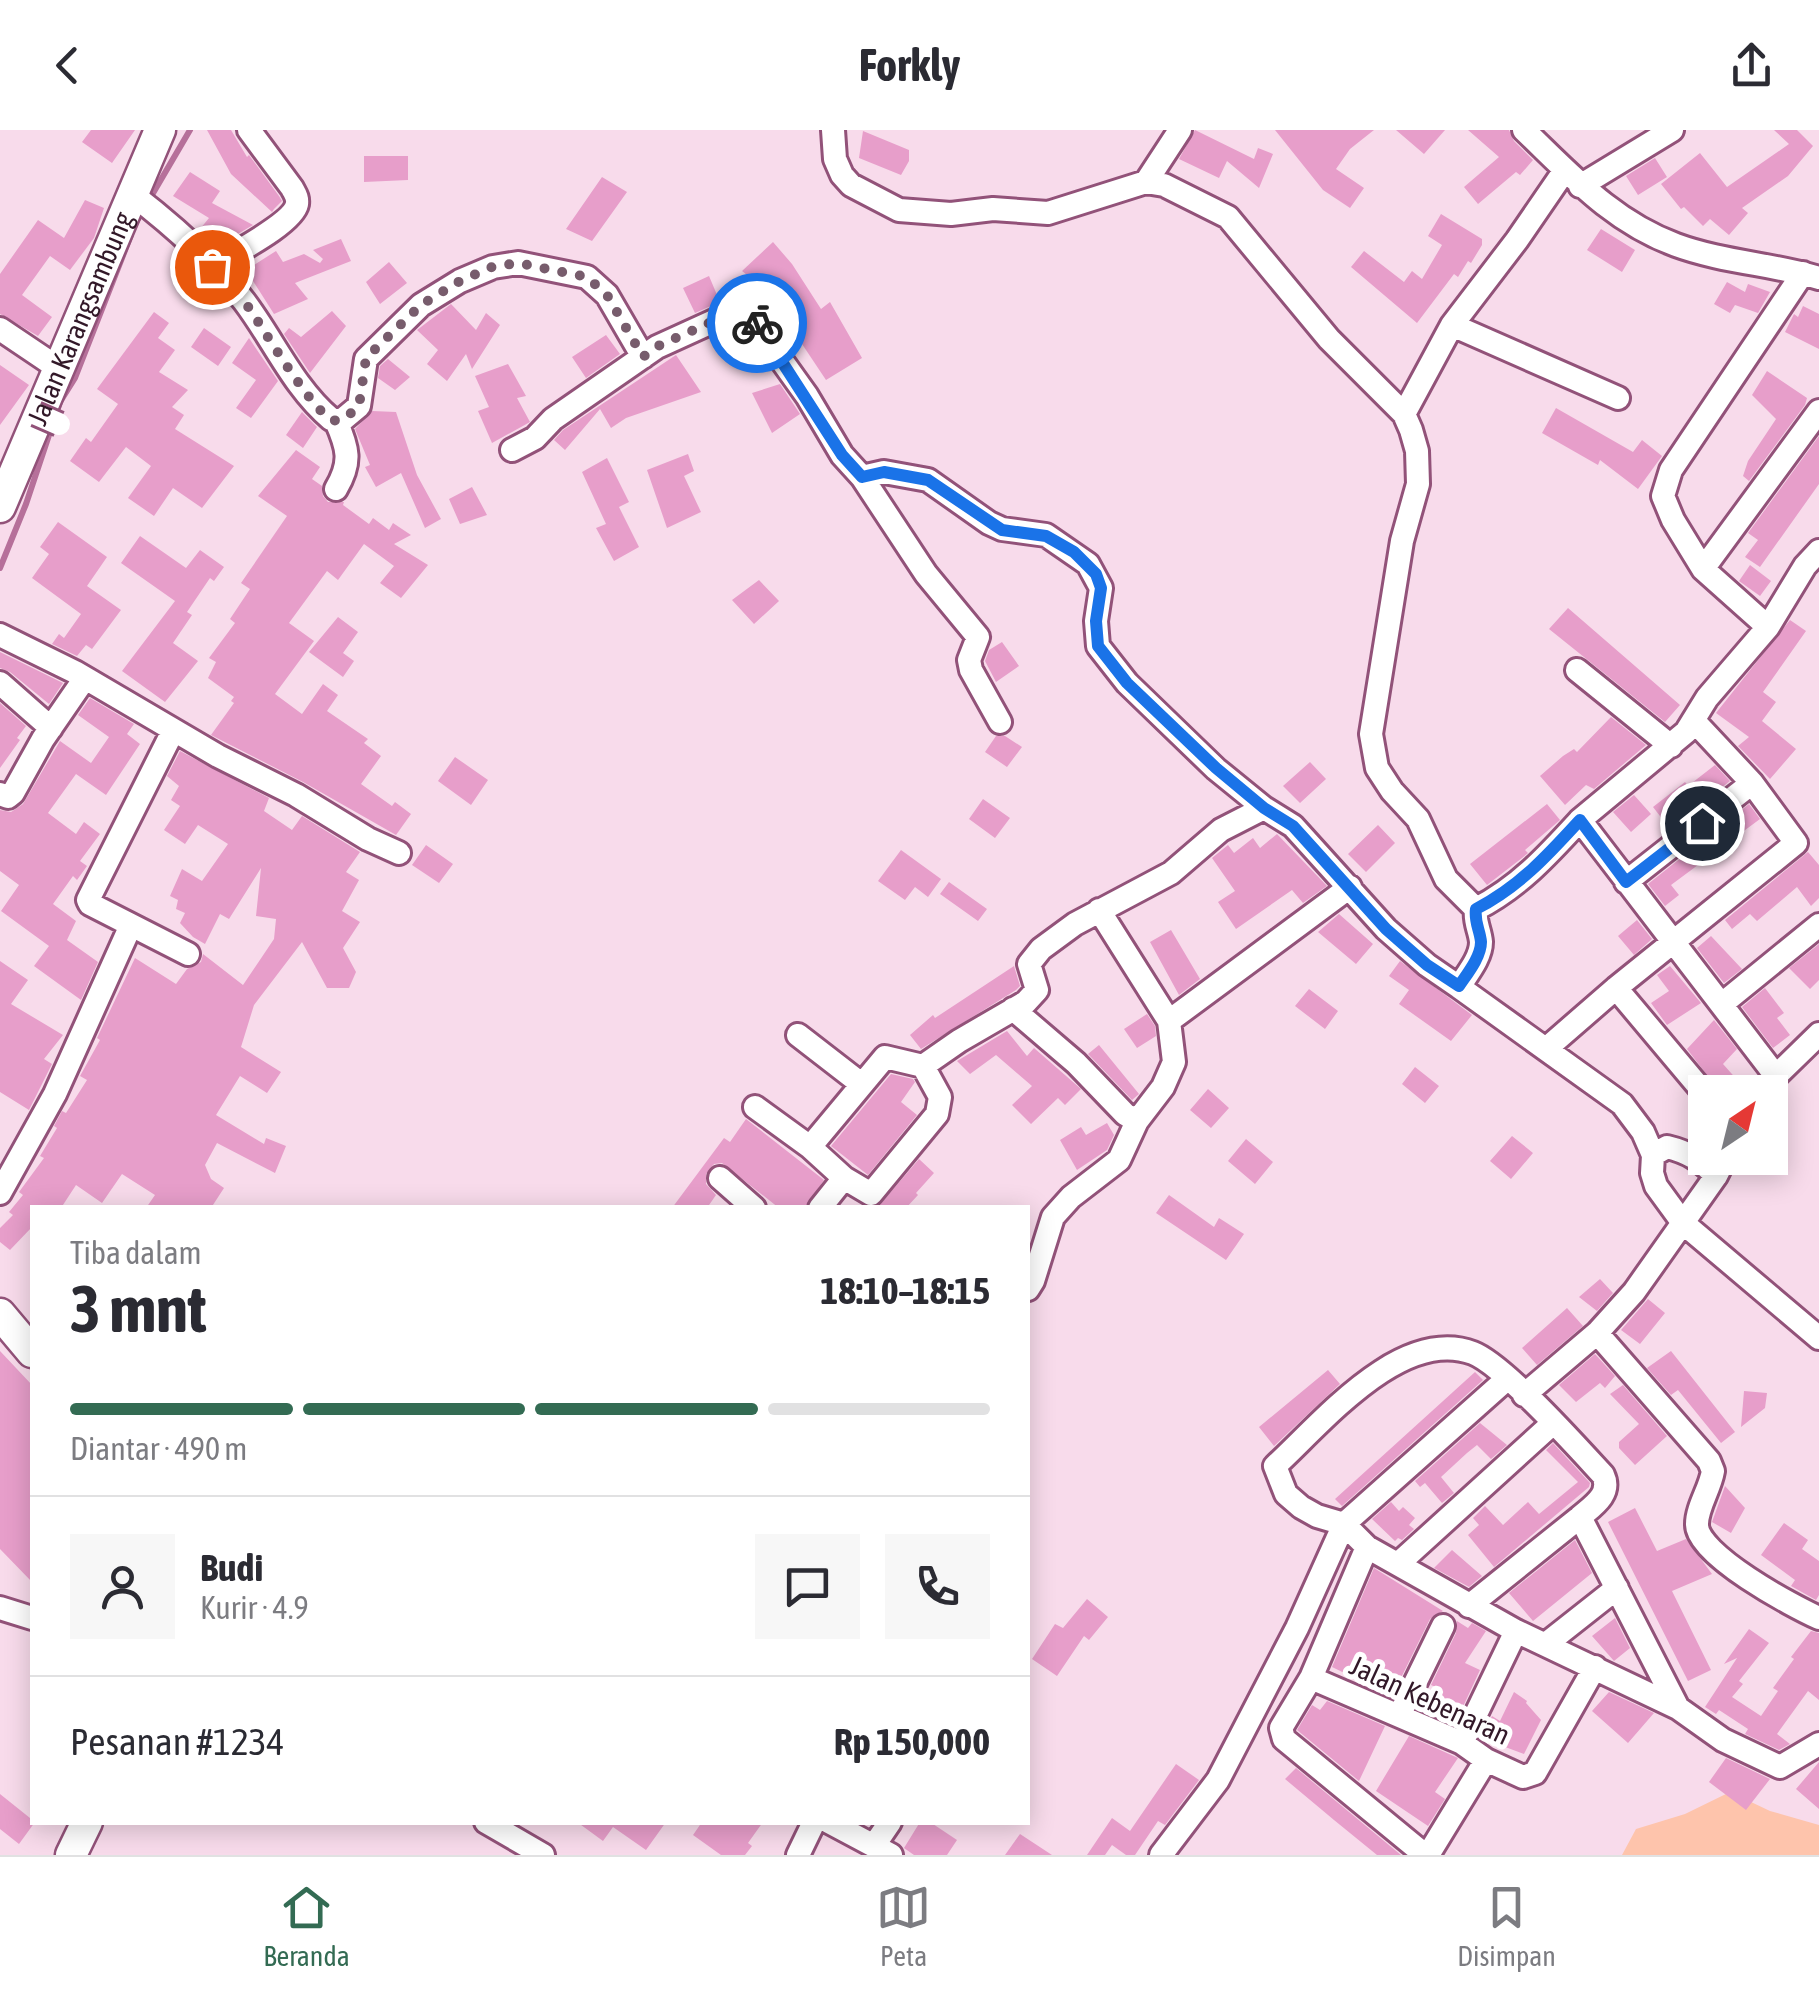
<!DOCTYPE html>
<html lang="id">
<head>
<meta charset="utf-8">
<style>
	body { margin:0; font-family:"Asap Condensed",sans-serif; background:#f7f7f7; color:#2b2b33; height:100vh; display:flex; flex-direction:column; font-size:38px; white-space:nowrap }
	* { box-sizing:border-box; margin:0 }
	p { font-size:32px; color:#7c7c81 }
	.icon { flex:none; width:55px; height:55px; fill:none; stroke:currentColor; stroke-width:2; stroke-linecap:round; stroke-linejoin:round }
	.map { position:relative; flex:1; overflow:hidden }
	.drawer { position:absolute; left:30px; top:1075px; width:1000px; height:620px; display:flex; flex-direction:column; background:#fff; border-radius:0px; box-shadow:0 5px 25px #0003 }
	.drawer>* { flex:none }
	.needle { width:65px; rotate:35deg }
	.fabs { position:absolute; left:1688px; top:945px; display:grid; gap:20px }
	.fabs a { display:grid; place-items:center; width:100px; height:100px; border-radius:0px; background:#fff; box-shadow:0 5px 25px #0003; font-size:50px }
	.pin { position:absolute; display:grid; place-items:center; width:85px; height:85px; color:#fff; margin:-42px; border:5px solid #fff; border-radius:50%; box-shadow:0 2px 10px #0007 }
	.courier { position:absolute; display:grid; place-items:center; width:100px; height:100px; margin:-50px; border:8px solid #1a73e8; border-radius:50%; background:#fff; color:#222; box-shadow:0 2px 12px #0007 }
	.head em { font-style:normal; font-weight:700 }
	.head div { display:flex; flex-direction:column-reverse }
	.head { display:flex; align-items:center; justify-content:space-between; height:170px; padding:0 40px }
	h1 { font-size:65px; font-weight:700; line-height:75px }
	.bar { display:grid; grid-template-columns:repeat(4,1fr); gap:15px 10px; align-content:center; height:120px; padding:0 40px }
	.bar i { height:12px; border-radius:8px; background:#e1e1e2 }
	.bar .active { background:#336b53 }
	.bar p { grid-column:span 4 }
	.line { display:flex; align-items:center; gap:25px; padding:0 40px; border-top:2px solid #e1e1e2 }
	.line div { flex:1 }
	.round { display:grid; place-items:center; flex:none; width:105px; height:105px; border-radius:0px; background:#f7f7f7 }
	header { display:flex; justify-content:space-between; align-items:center; height:130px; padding:0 40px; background:#fff; font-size:45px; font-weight:700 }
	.menu { display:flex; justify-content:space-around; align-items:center; height:140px; border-top:2px solid #e1e1e2; background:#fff; font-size:28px; color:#7c7c81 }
	.menu a { display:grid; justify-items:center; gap:5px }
	.menu .active { color:#336b53 }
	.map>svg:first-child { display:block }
	.green { fill:#fec4ac }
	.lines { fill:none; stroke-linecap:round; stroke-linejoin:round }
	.stream { stroke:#b6709a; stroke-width:6 }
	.building { fill:#e79eca }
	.street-casing { stroke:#925279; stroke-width:28 }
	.secondary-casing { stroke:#925279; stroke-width:35 }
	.street { stroke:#fff; stroke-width:22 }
	.secondary { stroke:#fff; stroke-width:30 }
	.street-bridge-casing { stroke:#925279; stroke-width:28; stroke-linecap:butt }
	.street-bridge { stroke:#fff; stroke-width:22 }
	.done { stroke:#775c6c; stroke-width:10; stroke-dasharray:0 18 }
	.route { stroke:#1a73e8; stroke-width:12 }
	.labels { text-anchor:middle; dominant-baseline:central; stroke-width:10; stroke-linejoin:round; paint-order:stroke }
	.street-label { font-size:28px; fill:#321828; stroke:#fff }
</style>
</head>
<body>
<header><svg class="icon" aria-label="back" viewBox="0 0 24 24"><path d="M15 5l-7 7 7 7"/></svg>Forkly<svg class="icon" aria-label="share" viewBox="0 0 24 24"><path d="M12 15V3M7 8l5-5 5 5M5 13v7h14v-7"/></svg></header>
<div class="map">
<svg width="1819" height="1725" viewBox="0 0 1819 1725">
	<rect width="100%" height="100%" fill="#f8dbeb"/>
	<path class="green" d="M1730,1662L1770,1681L1819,1695V1725H1622L1636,1699L1685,1684Z"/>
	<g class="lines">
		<path class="stream" d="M135,94L190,0
			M0,438L26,374L60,272L75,248L131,105"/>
	</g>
	<path class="building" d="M91,0H135L112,33L82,12Z
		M207,0H231L247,27L249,25L279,66L282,71L274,79L272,82L231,44Z
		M1195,0L1254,29L1258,18L1273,24L1259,58L1227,31L1219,48L1179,29Z
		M1275,0H1374L1350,19L1336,39L1364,58L1350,78L1323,60Z
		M1396,0H1445L1424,24Z
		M1468,0H1509L1514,11L1533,30L1520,45L1516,42L1478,74L1464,57L1499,27Z
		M1774,0H1797L1813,16L1788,46L1742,78L1748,83L1729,105L1710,89L1703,96L1684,77L1681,79L1661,54L1700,23L1727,57L1789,14Z
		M863,1L909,20V31L901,45L859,28Z
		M364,26H408V50L364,52Z
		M1655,28L1667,47L1638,65L1626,46Z
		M190,42L220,61L212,73L253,95L226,111L200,99L209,88L173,66Z
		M602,47L627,62L592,111L566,99Z
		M85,70L104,78L94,108L70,140L50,126L22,165L52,187L38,206L0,184V144L38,90L64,108Z
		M1441,84L1482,109V115L1471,133L1468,131L1458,147L1454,144L1417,193L1351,137L1364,121L1404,152L1412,141L1422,149L1442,115L1428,106Z
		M1601,99L1635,120L1622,142L1587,120Z
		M341,109L351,131L295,153L308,169L274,184L246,140L276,121L283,132L304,124L320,133L323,129L313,120Z
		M773,112L792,134L821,179L830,172L862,228L826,250L788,193L783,196L761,156L742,141Z
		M389,132L407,153L380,174L366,152Z
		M709,146L720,172L695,183L683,158Z
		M1727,152L1745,162L1748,154L1770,162L1758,183L1735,175L1730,183L1714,174Z
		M451,174L476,200L486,183L500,195L472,239L466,224L447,251L427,234L438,220L417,200Z
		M1803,176L1819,184V219L1785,202L1794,184L1798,187Z
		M332,181L346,196L310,243L284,204L289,198L301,207Z
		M154,182L169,193L158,208L175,220L159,242L188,260L172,277L184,285L175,299L234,336L202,378L173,358L154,386L128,368L151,336L126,317L99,352L70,331L86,308L91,312L118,274L97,259Z
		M204,198L231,217L218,236L191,217Z
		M606,205L620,224L586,248L572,227Z
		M249,208L278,251L251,288L236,278L256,250L232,233Z
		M676,225L701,262L626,288L611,298L600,279L565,320L554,310L563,300Z
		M388,229L410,247L395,260L378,248L380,236Z
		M508,234L526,266L517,268L530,292L492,313L478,281L489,277L475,246Z
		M0,235L29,255L0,295Z
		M1767,241L1807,268L1805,275L1749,351L1743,346L1748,331L1776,289L1752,265Z
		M780,254L800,284L772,303L752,263Z
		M1556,278L1633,322L1642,310L1662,326L1638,359L1600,330L1598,335L1542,303Z
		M372,281L396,282L417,345L441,389L425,398L401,343L376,357L365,337L370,335L355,299Z
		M302,282L317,297L303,318L286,305Z
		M1819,306V354L1760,437L1745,427L1758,410L1748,403Z
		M296,320L320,337L312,349L322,356L323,366L328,372H344L343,375L369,394L373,388L389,400L393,393L411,405L394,414L428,435L401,468L380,453L394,436L364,414L338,450L327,441L289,493L314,511L275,564L302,584L323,554L338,565L327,581L368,609L364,613L381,626L361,654L392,676L395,672L411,684L396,705L303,652L211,605L234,573L231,571L234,567L208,548L216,532L209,528L235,493L230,489L250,459L241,453L287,386L258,366Z
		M688,324L694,341L684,346L701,382L667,398L647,340Z
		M607,328L629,372L619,377L639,417L614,431L596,398L606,394L582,342Z
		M472,357L487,385L460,394L449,369Z
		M58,392L107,427L87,456L121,480L92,519L86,515L77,526L52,514L59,504L64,508L81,484L32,448L49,424L40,417Z
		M140,406L186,438L200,420L224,437L214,451L210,448L187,482L192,485L173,513L198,531L165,572L122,541L175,471L121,433Z
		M1750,435L1771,451L1760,466L1739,451Z
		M759,450L779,471L754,494L732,470Z
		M1568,478L1680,575L1665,592L1549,499Z
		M338,487L358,502L343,523L354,531L343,547L309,522Z
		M1790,490L1806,501L1763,562L1776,572L1762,591L1796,619L1770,649L1738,616L1749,607L1716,583Z
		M1002,512L1019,536L996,552L985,531L989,520Z
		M0,522L63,553L49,574L10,542L0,538Z
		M90,568L134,594L127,604L140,614L106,665L76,644L48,683L76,704L84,692L100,704L80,731L87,736L77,750L73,746L53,774L76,791L67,810L98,832L81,870L34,836L49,816L1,781L19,755L0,741V680L11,682L23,674L60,611L91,633L109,607L78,585Z
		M0,573L26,596L17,608L20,610L0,638Z
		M1611,587L1646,615L1594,659L1586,655L1565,675L1540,646L1563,626L1574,619L1577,622Z
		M996,606H1005L1022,617L1007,637L985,622Z
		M180,621L269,668L264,681L292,700L302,686L360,722L346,742L359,750L342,781L360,792L343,818L356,842L349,858H327L302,812L254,875L241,917L281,942L267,963L240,946L216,985L264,1014L266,1008L286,1016L275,1043L217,1013L205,1035L211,1049L224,1058L211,1078H146L155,1065L122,1044L102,1073L76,1055L61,1078H32V1097L10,1120L0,1112V1098L13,1085L9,1082L23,1065L19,1062L44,1028L40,1026L57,998L54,996L62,981L66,983L87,950L80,946L100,910L97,908L135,828L176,854L187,839L201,832L203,824L243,855L274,809L276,789L256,786L261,738L229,789L220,784L205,814L193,807L180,793L185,783L176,779L178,770L170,766L182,739L202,751L228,714L198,695L185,714L164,700L180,676L171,670L179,656L167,646Z
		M455,627L488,650L471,675L438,651Z
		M1310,632L1326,649L1300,673L1283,656Z
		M1715,635L1730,651L1670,699L1653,677L1685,652L1688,656Z
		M1634,665L1651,684L1631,702L1613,682Z
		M983,669L1010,688L995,708L969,689Z
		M1547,674L1560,690L1525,720L1528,723L1522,728L1487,755L1470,734Z
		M1749,674L1760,689L1671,755L1679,765L1665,776L1648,754Z
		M1378,695L1395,713L1366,742L1348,724Z
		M1277,704L1327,756L1303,773L1292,760L1236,799L1218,772L1235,761L1212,728L1228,715L1234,723L1253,708L1260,718Z
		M426,715L453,734L439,753L412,735Z
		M901,720L941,749L928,767L915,757L905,770L878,751Z
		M1808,722L1819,735V768L1811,776L1797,757L1757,791L1750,784L1732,799L1725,790Z
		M949,752L987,779L978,791L940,764Z
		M1339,784L1373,814L1356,834L1318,802Z
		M1637,790L1652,809L1634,825L1618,806Z
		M1171,800L1200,849L1179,865L1150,812Z
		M1711,806L1742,839L1724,853L1697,818Z
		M1819,814V850L1810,859L1789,838Z
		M0,831L28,850L11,874L63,905L44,929L52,934L29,980L0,962Z
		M1400,831L1472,885L1451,911L1399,874L1409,860L1389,846Z
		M1014,836L1020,856L1016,860L921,919L910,905L933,885L935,888Z
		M1670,836L1701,873L1667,895L1651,873L1669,861L1657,845Z
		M1765,858L1784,883L1777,888L1790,905L1773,918L1742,877Z
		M1309,859L1338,881L1325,899L1295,876Z
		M1147,884L1155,896L1156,906L1137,918L1124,899Z
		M1714,890L1737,919L1723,934L1748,962H1720L1687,919Z
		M1007,901L1027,926L1034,918L1081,959L1065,975L1058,968L1031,994L1012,975L1032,956L996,925L970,944L957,931Z
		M1099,915L1139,964L1132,970L1088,924Z
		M1415,937L1439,956L1425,973L1402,954Z
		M891,944L913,949L915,952L901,972L917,985L868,1045L831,1016Z
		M1208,959L1229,978L1211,998L1190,980Z
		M746,989L824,1050L805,1078H779L722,1033L714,1034L706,1044V1054L716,1065L707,1078H672L724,1008L730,1012Z
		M1107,993L1114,1005L1107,1020L1077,1040L1060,1010L1081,997L1086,1005Z
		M1512,1006L1533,1023L1511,1049L1490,1031Z
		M1246,1009L1273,1032L1255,1054L1228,1031Z
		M919,1029L934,1043L916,1063L918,1065L906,1078H877Z
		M1169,1065L1214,1097L1219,1088L1244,1104L1226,1130L1156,1083Z
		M1600,1149L1613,1163L1597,1181L1579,1167Z
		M1648,1169L1665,1183L1640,1214L1621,1200Z
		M1567,1178L1583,1196L1537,1235L1522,1218Z
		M0,1221L32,1255V1452L0,1419Z
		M1671,1221L1735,1302L1721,1313L1678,1260L1671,1265L1647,1238Z
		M1595,1224L1615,1246L1605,1258L1600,1253L1576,1272L1559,1255Z
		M1328,1240L1340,1254L1274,1316L1259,1297Z
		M1475,1242L1483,1250L1342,1376L1335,1369Z
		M1623,1255L1667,1306L1635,1335L1619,1318V1312L1639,1294L1610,1264Z
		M1744,1261L1767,1263L1765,1278L1741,1297Z
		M1480,1293L1507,1315L1491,1329L1477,1315L1467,1323L1441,1347L1454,1363L1442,1373L1425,1353L1420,1357L1415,1351Z
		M1553,1313L1590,1353L1589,1357L1494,1437L1468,1405L1479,1395L1473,1388L1485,1376L1503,1395L1528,1372L1539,1384L1578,1352L1546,1320Z
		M1725,1356L1745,1378L1731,1403L1712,1392Z
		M1391,1372L1399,1381L1403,1377L1415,1388L1409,1395L1414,1399L1402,1410L1398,1408L1395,1411L1372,1389Z
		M1635,1378L1657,1421L1686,1409L1712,1444L1672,1461L1711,1540L1688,1551L1608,1392Z
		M1784,1393L1808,1410L1802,1419L1819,1431V1465L1816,1470L1791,1456L1795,1450L1761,1425Z
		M1575,1410L1592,1443L1533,1491L1509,1463Z
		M1452,1420L1482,1446L1469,1457L1434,1438Z
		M1374,1438L1443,1481L1430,1489L1392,1566L1332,1537Z
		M1087,1469L1108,1487L1089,1510L1084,1506L1057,1546L1032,1529L1055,1494L1063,1498Z
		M1615,1488L1630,1518L1614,1531L1592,1506Z
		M1457,1491L1468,1498L1472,1493L1486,1501L1465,1533L1480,1540L1455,1594L1424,1580L1438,1558L1431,1555L1456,1503Z
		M1749,1499L1769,1513L1739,1551L1743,1554L1732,1567L1761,1586L1778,1561L1773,1558L1794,1529L1791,1527L1811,1501L1819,1503V1570L1808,1561L1777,1604L1790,1614L1779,1620L1745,1604L1748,1599L1719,1580L1716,1584L1705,1577L1737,1528L1724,1534Z
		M1514,1562L1527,1571L1526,1573L1541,1590L1524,1624L1481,1608L1492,1586L1500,1591Z
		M1609,1562L1654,1583L1628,1613L1592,1581Z
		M1327,1571L1385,1596L1359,1651L1297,1600L1312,1575L1320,1580Z
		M1409,1606L1458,1628L1435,1662L1445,1669L1428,1696L1376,1661Z
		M1726,1628L1770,1649L1746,1680L1709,1652Z
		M1819,1632V1679L1796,1659Z
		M1176,1634L1199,1650L1165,1695L1158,1691L1135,1725H1126L1112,1715L1105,1725H1087L1112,1688L1130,1701Z
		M1296,1638L1401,1725H1377L1334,1690L1285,1649Z
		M0,1664L35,1692L19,1714L0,1699Z
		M577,1692H666L646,1720L613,1697L603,1711Z
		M702,1692H763L748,1713L752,1716L745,1725H721L693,1705Z
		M920,1692H930L957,1710L947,1725H914L904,1718Z
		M1020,1704L1052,1725H1005Z"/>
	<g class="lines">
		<g class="street-casing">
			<path id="street" d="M833,0L835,29L842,45L851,55L899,80L951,84L993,79L1048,83L1146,52L1164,55L1228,87L1329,209L1404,284L1411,300L1417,321L1418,354L1402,411L1371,604L1377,638L1392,661L1418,689L1446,749L1476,779C1474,792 1480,800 1481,812C1481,828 1467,844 1459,857L1622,974L1643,1002L1653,1025L1652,1043L1656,1056L1683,1093L1819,1208
				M1524,0C1572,46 1613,92 1676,115C1722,132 1773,134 1819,148
				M1146,52L1180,0
				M1580,56L1672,0
				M132,64C171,94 214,132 244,171C273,209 293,257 331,289L341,291L359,276L366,229L421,175L460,151L493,137L518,133L587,147L607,165L643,227
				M212,137C230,125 293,94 297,74C298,67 295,64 292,58L249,0
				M1452,195L1618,268
				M0,199L58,238
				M1404,284L1452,195L1517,110L1565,40
				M512,320L535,308L553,289L657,217L736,181L747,182L807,266L842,325L862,347L884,342L928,350L989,393L1002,399L1046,405L1088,434L1101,458L1096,491L1098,516L1127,553L1216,639L1264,678L1293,696L1386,799L1427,835L1459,857
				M862,347L926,444L978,507L969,530L971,540L1000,592
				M336,359C352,332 348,318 336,291
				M1703,439L1819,281
				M1768,497L1703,439L1673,390L1663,366L1671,340L1803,143
				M0,505L75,542L218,626L296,665L368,709L399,723
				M1577,540L1671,616
				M0,553L51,598
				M173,601L88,770L90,774L188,824
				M0,664L8,667L13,663L43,609L85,548
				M1580,690L1686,602L1707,568L1768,497L1805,436L1819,421
				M1626,752L1752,653
				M1476,779C1519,757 1548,725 1580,690L1776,946
				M1616,858L1705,964
				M1722,874L1819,795
				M1013,879L1076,933L1125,984L1137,991
				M1169,891L1350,757
				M798,905L860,953
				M1547,918L1616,858L1796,713L1752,653L1694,591
				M1765,962L1776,946L1819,904
				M755,977L810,1017
				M1653,1025L1667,1017C1688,1022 1701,1030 1716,1046L1725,1028
				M720,1048L754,1078
				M844,1048L871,1064L937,984L940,967L923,936
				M0,1063L55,964L131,795
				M820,1078L844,1048L810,1017L885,927L923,936L959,911L1026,872L1037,860L1029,834L1041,819L1075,794L1171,743L1221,700L1264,678
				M1028,1159L1033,1151L1053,1087L1071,1067L1119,1030L1137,991L1163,957L1174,932L1169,891L1099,780
				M1597,1203L1709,1331L1713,1341C1710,1359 1697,1377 1697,1394C1695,1424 1794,1477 1819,1488
				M1524,1265L1597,1203L1634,1162L1716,1046
				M1367,1417L1311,1548L1281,1598L1284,1609L1425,1725
				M1399,1433L1552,1294
				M1469,1476L1580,1387
				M0,1478L32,1488
				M1546,1514L1617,1458
				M1311,1548L1462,1613L1486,1630L1523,1647
				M1678,1578L1580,1387C1593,1376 1612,1364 1603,1345C1578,1318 1504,1235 1473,1223C1401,1196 1322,1293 1275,1336L1286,1364L1301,1377L1317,1386L1344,1394L1367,1417L1516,1501L1678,1578L1723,1610L1780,1637L1819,1614
				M1400,1584L1443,1496
				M1512,1642L1523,1647L1535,1643L1595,1537
				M486,1692L543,1725
				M829,1692L891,1725
				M875,1714L890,1692
				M798,1725L814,1692
				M1161,1725L1218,1650L1297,1498L1344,1394L1508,1248
				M1428,1725L1486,1630L1462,1613L1516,1501"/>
		</g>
		<g class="secondary-casing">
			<g id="secondary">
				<path id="s1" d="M0,377L160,0"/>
				<path d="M0,1184L32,1222"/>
				<path d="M71,1725L87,1692"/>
			</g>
		</g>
		<use href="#street" class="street"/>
		<use href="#secondary" class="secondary"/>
		<g class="street-bridge-casing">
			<path id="street-bridge" d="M36,284L59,294"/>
		</g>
		<use href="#street-bridge" class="street-bridge"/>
	</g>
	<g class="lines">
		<path class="done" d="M212,137C225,150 238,163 249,178C263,198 314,284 333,290C344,293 351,282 359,276L366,228L421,175L460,151L492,137L518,133L587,147L607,165L643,227L658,216L736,181L747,182L757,193"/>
		<path class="route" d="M757,193L842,325L862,347L884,342L928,350L1002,400L1046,406L1074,422L1096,444L1101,458L1096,491L1098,516L1127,553L1216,638L1264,678L1293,696L1386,799L1427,835L1459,856C1467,844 1481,827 1481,812C1480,800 1474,792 1476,779C1519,757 1548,725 1580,690L1626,752L1702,693"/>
	</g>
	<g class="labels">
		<g class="street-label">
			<text stroke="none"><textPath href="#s1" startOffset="205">Jalan Karangsambung</textPath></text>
			<text transform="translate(1430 1570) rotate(25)">Jalan Kebenaran</text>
		</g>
	</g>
</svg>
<div class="fabs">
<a><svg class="needle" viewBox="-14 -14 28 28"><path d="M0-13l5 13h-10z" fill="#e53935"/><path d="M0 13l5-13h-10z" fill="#7c7c81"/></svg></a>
</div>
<div class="pin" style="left:212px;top:137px;background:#ea580c"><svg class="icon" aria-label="bag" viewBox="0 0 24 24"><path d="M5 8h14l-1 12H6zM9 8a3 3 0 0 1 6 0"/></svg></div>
<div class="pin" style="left:1702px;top:693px;background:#1f2937"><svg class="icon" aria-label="home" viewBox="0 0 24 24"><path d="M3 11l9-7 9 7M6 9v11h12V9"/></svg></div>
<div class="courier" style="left:757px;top:193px"><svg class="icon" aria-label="bike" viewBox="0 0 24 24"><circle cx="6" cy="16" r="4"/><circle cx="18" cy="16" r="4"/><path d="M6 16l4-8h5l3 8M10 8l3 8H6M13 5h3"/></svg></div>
<section class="drawer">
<div class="head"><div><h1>3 mnt</h1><p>Tiba dalam</p></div><em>18:10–18:15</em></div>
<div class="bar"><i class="active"></i><i class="active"></i><i class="active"></i><i></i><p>Diantar · 490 m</p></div>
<div class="line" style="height:180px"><a class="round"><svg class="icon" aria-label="person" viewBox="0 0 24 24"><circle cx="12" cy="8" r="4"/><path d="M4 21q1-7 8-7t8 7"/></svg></a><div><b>Budi</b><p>Kurir · 4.9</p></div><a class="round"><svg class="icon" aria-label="chat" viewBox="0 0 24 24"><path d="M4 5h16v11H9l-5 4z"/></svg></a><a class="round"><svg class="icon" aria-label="phone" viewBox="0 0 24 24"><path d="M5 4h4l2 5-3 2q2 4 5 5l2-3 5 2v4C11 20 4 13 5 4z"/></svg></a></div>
<div class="line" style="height:130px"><div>Pesanan #1234</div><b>Rp 150,000</b></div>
</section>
</div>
<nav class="menu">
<a class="active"><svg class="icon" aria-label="home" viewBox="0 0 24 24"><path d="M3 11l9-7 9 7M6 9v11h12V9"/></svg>Beranda</a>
<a><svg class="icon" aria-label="map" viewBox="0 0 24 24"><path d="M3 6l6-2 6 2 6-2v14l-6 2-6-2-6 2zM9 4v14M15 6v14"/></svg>Peta</a>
<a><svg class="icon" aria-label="saved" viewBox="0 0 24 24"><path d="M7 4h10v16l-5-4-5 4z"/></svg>Disimpan</a>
</nav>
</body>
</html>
